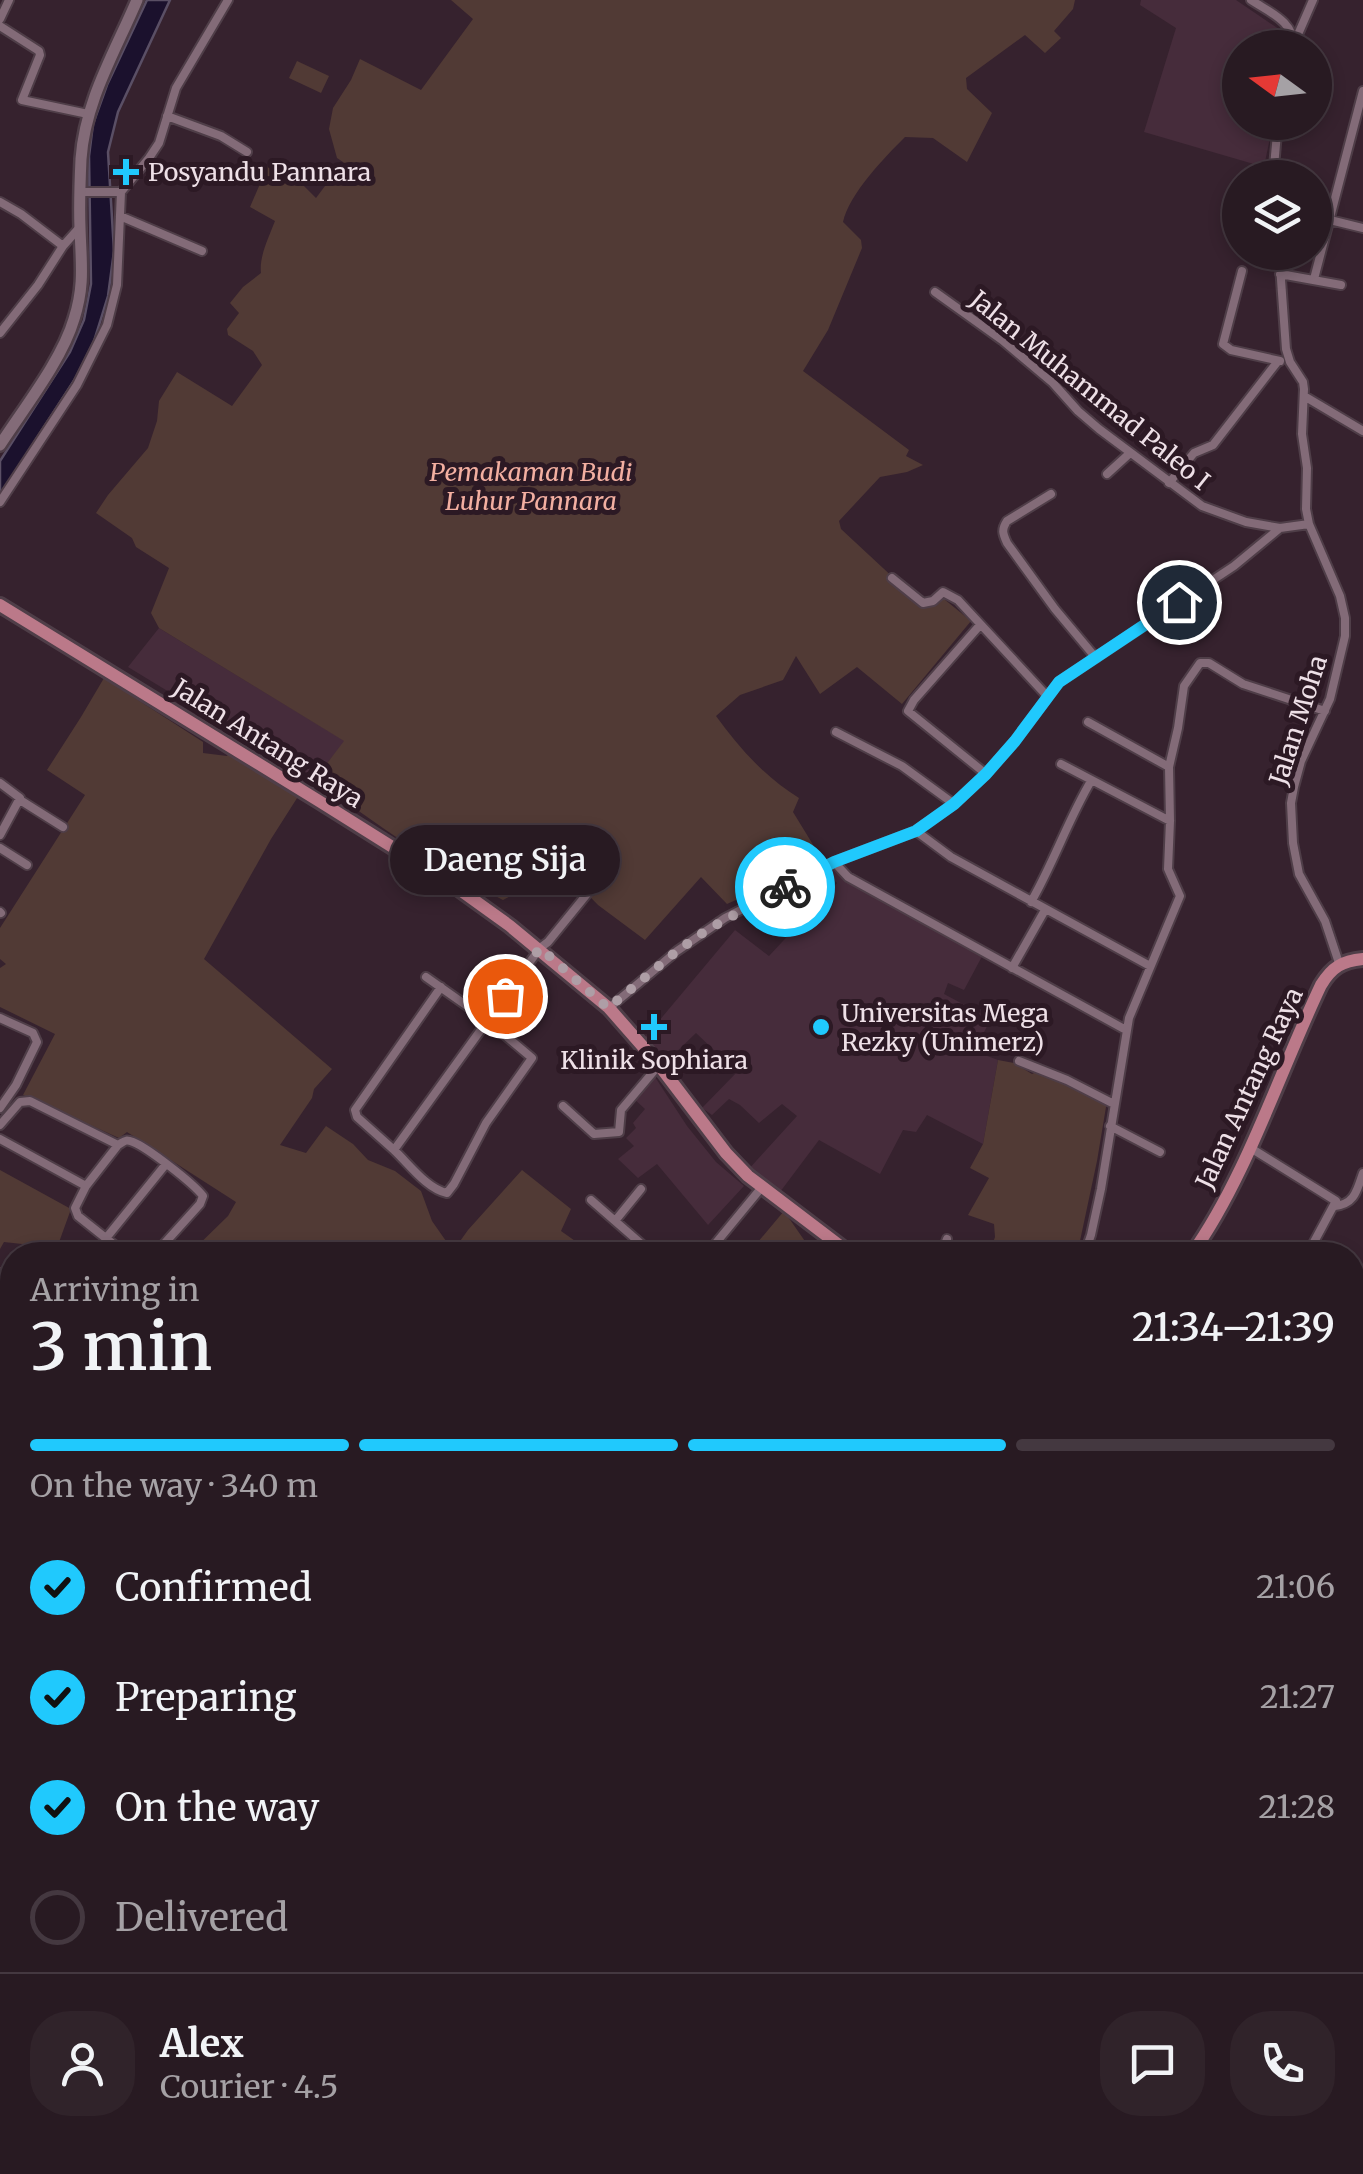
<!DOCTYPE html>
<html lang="en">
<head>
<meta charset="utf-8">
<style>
	body { margin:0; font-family:Merriweather,serif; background:#30232a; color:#f1f3f6; height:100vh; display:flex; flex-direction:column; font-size:38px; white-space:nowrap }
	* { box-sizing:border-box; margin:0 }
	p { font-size:32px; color:#a5a1a5 }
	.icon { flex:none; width:55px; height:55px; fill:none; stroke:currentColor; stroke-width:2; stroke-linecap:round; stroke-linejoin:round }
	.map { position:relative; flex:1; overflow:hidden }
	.side { position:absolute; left:0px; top:1242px; width:1365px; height:932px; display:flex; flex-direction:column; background:#281a22; border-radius:40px 40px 0 0; box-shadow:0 5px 15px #0003,0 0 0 2px #443840 }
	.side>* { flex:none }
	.needle { width:65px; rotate:285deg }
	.tools { position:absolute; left:1222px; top:30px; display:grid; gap:20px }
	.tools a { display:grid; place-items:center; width:110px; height:110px; border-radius:50%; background:#281a22; box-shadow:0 5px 15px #0003,0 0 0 2px #443840; font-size:50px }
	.pin { position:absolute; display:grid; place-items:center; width:85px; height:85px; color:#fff; margin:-42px; border:5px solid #fff; border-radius:50%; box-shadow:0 2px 10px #0007 }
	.courier { position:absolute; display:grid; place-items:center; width:100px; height:100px; margin:-50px; border:8px solid #20c9fd; border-radius:50%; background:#fff; color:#222; box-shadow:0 2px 12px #0007 }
	.bubble { position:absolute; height:70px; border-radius:35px; background:#281a22; box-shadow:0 5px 15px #0003,0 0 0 2px #443840; font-size:32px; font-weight:600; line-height:70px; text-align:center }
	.overview em { font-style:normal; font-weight:600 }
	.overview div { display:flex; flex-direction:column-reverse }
	.overview { display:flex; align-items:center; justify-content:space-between; height:170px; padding:0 30px }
	h1 { font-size:65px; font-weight:600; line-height:75px }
	.bar { display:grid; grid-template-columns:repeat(4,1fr); gap:15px 10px; align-content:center; height:120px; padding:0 30px }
	.bar i { height:12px; border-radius:8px; background:#443840 }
	.bar .on { background:#20c9fd }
	.bar p { grid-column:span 4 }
	.line { display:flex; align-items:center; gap:25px; padding:0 30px; border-top:2px solid #443840 }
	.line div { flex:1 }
	.round { display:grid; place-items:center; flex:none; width:105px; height:105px; border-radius:40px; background:#30232a }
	ol { padding:0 30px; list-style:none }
	li { display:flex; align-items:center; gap:30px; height:110px }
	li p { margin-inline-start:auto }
	li .icon { padding:10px; border-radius:50%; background:#20c9fd; color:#111; stroke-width:4 }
	li:last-child { color:#a5a1a5 }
	li i { width:55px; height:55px; border:5px solid #443840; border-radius:50% }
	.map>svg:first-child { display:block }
	.built { fill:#462c3b }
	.green { fill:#513a35 }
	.water { fill:#1b112d; stroke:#5a4f65; stroke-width:2.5 }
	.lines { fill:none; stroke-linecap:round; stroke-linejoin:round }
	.street-casing { stroke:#4f3e48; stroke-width:12 }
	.secondary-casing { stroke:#4f3e48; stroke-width:16 }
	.primary-casing { stroke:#4f3e48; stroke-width:18 }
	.street { stroke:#836b78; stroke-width:8 }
	.secondary { stroke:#836b78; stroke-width:11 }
	.primary { stroke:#bb7989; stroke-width:12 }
	.done { stroke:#ae9ea6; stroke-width:10; stroke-dasharray:0 18 }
	.route { stroke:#20c9fd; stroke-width:12 }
	.poi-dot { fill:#20c9fd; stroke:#2c1924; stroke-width:4 }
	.labels { text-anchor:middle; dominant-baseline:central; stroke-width:10; stroke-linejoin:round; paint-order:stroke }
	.poi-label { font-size:25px; fill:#eee0e7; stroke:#2c1924; text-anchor:start }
	.street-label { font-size:25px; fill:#eee0e7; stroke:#2c1924 }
	.park-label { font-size:25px; font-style:italic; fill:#f3afa1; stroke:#2c1924 }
</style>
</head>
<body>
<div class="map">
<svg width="1363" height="2174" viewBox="0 0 1363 2174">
	<rect width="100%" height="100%" fill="#36222e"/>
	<path class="built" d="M1141,0H1236L1289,36L1287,47L1240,48V122L1273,123L1264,167L1144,132L1176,28L1140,5Z
		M159,628L345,741L314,780L128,667Z
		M835,864L986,949L964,990L948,983L944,994L991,1019L974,1051L998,1060L983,1144L927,1115L916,1132L903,1130L880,1174L819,1140L777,1196L747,1171L797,1116L782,1104L759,1123L740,1105L729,1099L712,1115L702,1108L737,1072L696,1033L665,1063L643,1040L735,930L769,956L837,883L825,871Z
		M655,1077L687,1126L716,1162L744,1186L708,1225L657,1164L638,1178L618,1159L634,1146L626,1138L636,1128L633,1123L645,1109L633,1098Z"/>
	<path class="green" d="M451,0H1075L1073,9L1054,31L1061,38L1045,53L1025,35L966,78L967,89L992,113L967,162L933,138L905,137C885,157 849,194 843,222L861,240L862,248L828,330L803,371L909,450L906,456L923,465L907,472L880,477L839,521L841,529L926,608L944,599L971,621L902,704L857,667L820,694L796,656L783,680L740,695L716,716C739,748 766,778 799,798L793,812L823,861L727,904L701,877L645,940L598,905L556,862L524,889L503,900C435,866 375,824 315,779L344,741L159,628L151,613L169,568L136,547L132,538L96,513L108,495L148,448L157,421L159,401L177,372L232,406L262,365L253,351L228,335L227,329L239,313L230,303L243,287L261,273C259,256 269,237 275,221L250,207L269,163L284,174V180L301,183L316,198L343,162L337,158L329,129L333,108L351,80L360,59L421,90L473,19Z
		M297,61L329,76L321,93L289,78Z
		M104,678L203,742V753L227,756L229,753L299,795L271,839L204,959L332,1069L314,1089L312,1098L280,1145L306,1153L326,1126L353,1144L368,1160L395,1171L421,1191L432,1221L453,1251L468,1230L522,1170L571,1209L561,1231L595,1255H188L228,1216L236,1202L127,1132L119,1138L23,1095L55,1034L0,1007V968L6,964L0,959V928L85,795L47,770L81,717Z
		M998,1060L1014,1063L1032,1074L1042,1069L1107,1101L1097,1161L1077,1255H989L995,1237L994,1224L968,1215L989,1178L970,1168L983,1144Z
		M0,1170L71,1209L58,1245L62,1255H44L22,1244L4,1242L0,1249Z
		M784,1211L809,1247L822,1255H747Z
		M1353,1285L1363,1287V1527L1353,1547L1352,1337H1355L1359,1322L1353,1319Z
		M0,1310L8,1315L5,1328L12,1332V1511L0,1537Z
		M1362,1592H1363V1717L1353,1712V1615Z
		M1363,1764V2011L1352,2010V1776Z
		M1359,2094L1363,2097V2174H1285L1284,2166L1294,2165L1295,2163L1352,2162L1353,2095Z"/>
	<path class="water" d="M147,0H170L118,112L108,152L114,251L108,296L94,341L75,379L0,495V461L70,352L84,320L91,284L89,156L93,124L107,85Z
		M1353,1712L1363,1717V1764L1353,1776Z
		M1094,2163V2162L1295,2163L1294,2165L1285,2166V2174H1092Z"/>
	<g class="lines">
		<g class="street-casing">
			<path id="street" d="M1251,0C1269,12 1296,22 1293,48
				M0,19L9,0
				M0,26L39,51L40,55L22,100L88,114
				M1296,39L1313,0
				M167,116L221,136L247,152
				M1273,178L1278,122
				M81,192H121
				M0,202L21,214L63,246
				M120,216L202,251
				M1330,220L1363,228
				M1279,252L1286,349L1290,362L1303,382L1304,389L1302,434L1307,468L1306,509L1309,524L1340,596L1345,618V636L1330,699L1301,761L1294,787L1291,803L1293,843L1299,874L1325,921L1339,963
				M1242,271L1223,344L1231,350L1280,361
				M1280,274L1341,285
				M1314,279L1363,91
				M935,292L1002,340L1053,383L1078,411L1099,429L1202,506L1246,522L1280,528
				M0,333L38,285L63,246L80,227
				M1304,396L1363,431
				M1107,474L1130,453
				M1169,483L1194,453L1213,445L1278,361
				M1051,494L1007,521C1001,530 1003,534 1007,543L1055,609L1096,658
				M0,502L77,385L107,325L117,285L121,192L149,158L159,143L176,88L228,0
				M892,578L923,603L933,601L943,592L958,600L1047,696
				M980,625L914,700L908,711L986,774
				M836,732L902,766L954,804
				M1061,764L1170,821
				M1169,767L1178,728L1184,686L1200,663H1209L1243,684L1325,711
				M0,783L20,798L0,835
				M20,800L63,827
				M916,831L951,857L1150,966
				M0,848L27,865
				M834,862L848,877L1126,1030
				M1031,902C1054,862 1068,820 1091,781
				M0,912L1,913
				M1012,968L1045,910
				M426,977L487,1020L532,1058L486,1123L454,1184L447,1193C427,1189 409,1164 394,1150L540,948L548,942L587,894
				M609,1008L677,951L725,918L834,862L916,831L954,804L986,774L1015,741L1059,682L1234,566L1280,528L1309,524
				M0,1018L33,1033L37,1042L16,1085L0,1108
				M1019,1061L1067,1080L1114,1104
				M563,1106L594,1134L619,1132L621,1110L659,1065
				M0,1125L20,1102L30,1101L118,1145
				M1110,1126L1160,1152
				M0,1139L86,1186
				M1249,1147L1336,1201L1307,1255
				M394,1150L357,1117L355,1110L441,987
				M591,1200L654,1255
				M1335,1206C1355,1204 1357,1190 1363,1173
				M615,1221L641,1189
				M107,1237L166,1164
				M127,1255L78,1216L75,1208L86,1186L118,1145C125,1141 125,1139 133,1142C148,1148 193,1183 203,1196L200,1204L154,1255
				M706,1255L762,1187
				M941,1255L947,1239
				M1084,1255L1091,1235L1101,1189L1129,1018L1180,896L1168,869L1170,821L1169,767L1088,722
				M0,1273L12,1275
				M1352,1486L1363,1493
				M1352,1576L1363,1547
				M0,1629L12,1637
				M0,1674L9,1671L12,1667
				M0,1724L6,1727L12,1723
				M0,1804L12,1786
				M364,2162L395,2174
				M668,2162L681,2174
				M569,2169L575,2174
				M755,2172L770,2162
				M275,2174L279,2162
				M340,2174L344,2162
				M441,2174L445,2162
				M520,2174L523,2162
				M651,2174L662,2162
				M957,2174L960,2171
				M1077,2174L1080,2162"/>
		</g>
		<g class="secondary-casing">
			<path id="secondary" d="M0,445C24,408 62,360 74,319C85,285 81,262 80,228C79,205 80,181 81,159C85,101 115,52 137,0
				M880,2174L887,2162"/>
		</g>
		<g class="primary-casing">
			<path id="primary" d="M0,605L319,801L453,885L510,926L609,1008L659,1065L726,1153L748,1176L852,1255
				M1191,1255C1247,1176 1279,1073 1321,985C1332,967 1342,961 1363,959"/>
		</g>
		<use href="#street" class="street"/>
		<use href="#secondary" class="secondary"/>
		<use href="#primary" class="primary"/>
	</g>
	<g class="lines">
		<path class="done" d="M505,996L540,948L608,1008L677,951L707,930L785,887"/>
		<path class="route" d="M785,887L834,862L916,831L954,804L986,774L1015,741L1059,682L1179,602"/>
	</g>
	<g class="poi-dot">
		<path d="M121 157h10v10h10v10h-10v10h-10v-10h-10v-10h10z"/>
		<path d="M649 1012h10v10h10v10h-10v10h-10v-10h-10v-10h10z"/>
		<circle cx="821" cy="1027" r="10"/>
	</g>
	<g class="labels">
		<g class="poi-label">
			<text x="148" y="172">Posyandu Pannara</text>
			<text x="841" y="1013">Universitas Mega<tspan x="841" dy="29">Rezky (Unimerz)</tspan></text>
			<text x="654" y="1060" text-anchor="middle">Klinik Sophiara</text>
		</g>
		<g class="street-label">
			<text transform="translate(1090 390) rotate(39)">Jalan Muhammad Paleo I</text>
			<text transform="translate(1298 720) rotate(-72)">Jalan Moha</text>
			<text transform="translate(268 743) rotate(32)">Jalan Antang Raya</text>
			<text transform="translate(1249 1088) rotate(-65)">Jalan Antang Raya</text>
		</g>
		<g class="park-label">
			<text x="531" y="472">Pemakaman Budi<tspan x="531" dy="29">Luhur Pannara</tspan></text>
		</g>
	</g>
</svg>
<div class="tools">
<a><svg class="needle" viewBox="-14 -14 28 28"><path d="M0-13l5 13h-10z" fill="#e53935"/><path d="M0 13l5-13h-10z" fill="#a5a1a5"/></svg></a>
<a><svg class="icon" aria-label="layers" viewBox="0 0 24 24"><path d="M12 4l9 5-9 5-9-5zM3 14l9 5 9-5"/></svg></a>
</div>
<div class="pin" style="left:505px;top:996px;background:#ea580c"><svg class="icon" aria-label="bag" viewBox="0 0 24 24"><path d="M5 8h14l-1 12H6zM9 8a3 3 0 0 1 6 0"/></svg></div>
<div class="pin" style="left:1179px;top:602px;background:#1f2937"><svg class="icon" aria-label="home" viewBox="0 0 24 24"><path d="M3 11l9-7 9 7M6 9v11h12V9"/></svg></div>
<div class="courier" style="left:785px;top:887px"><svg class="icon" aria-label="bike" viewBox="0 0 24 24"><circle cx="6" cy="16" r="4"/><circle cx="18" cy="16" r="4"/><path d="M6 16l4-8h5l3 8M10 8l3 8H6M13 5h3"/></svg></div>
<div class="bubble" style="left:390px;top:825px;width:230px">Daeng Sija</div>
<section class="side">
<div class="overview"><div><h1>3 min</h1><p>Arriving in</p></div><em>21:34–21:39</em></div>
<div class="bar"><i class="on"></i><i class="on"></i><i class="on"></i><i></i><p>On the way · 340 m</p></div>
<ol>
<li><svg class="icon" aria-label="check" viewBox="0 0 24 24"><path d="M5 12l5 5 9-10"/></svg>Confirmed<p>21:06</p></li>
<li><svg class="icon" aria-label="check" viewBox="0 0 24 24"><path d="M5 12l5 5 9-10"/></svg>Preparing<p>21:27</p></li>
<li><svg class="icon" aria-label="check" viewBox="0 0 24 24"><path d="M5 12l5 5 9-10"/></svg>On the way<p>21:28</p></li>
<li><i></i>Delivered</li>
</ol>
<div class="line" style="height:180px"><a class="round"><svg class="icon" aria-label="person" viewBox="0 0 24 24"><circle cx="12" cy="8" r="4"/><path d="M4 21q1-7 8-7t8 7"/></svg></a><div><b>Alex</b><p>Courier · 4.5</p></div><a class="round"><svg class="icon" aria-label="chat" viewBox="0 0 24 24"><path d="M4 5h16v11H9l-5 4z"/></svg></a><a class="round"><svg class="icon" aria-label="phone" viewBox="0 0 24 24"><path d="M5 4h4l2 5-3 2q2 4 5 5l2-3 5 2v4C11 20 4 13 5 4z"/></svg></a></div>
</section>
</div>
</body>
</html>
